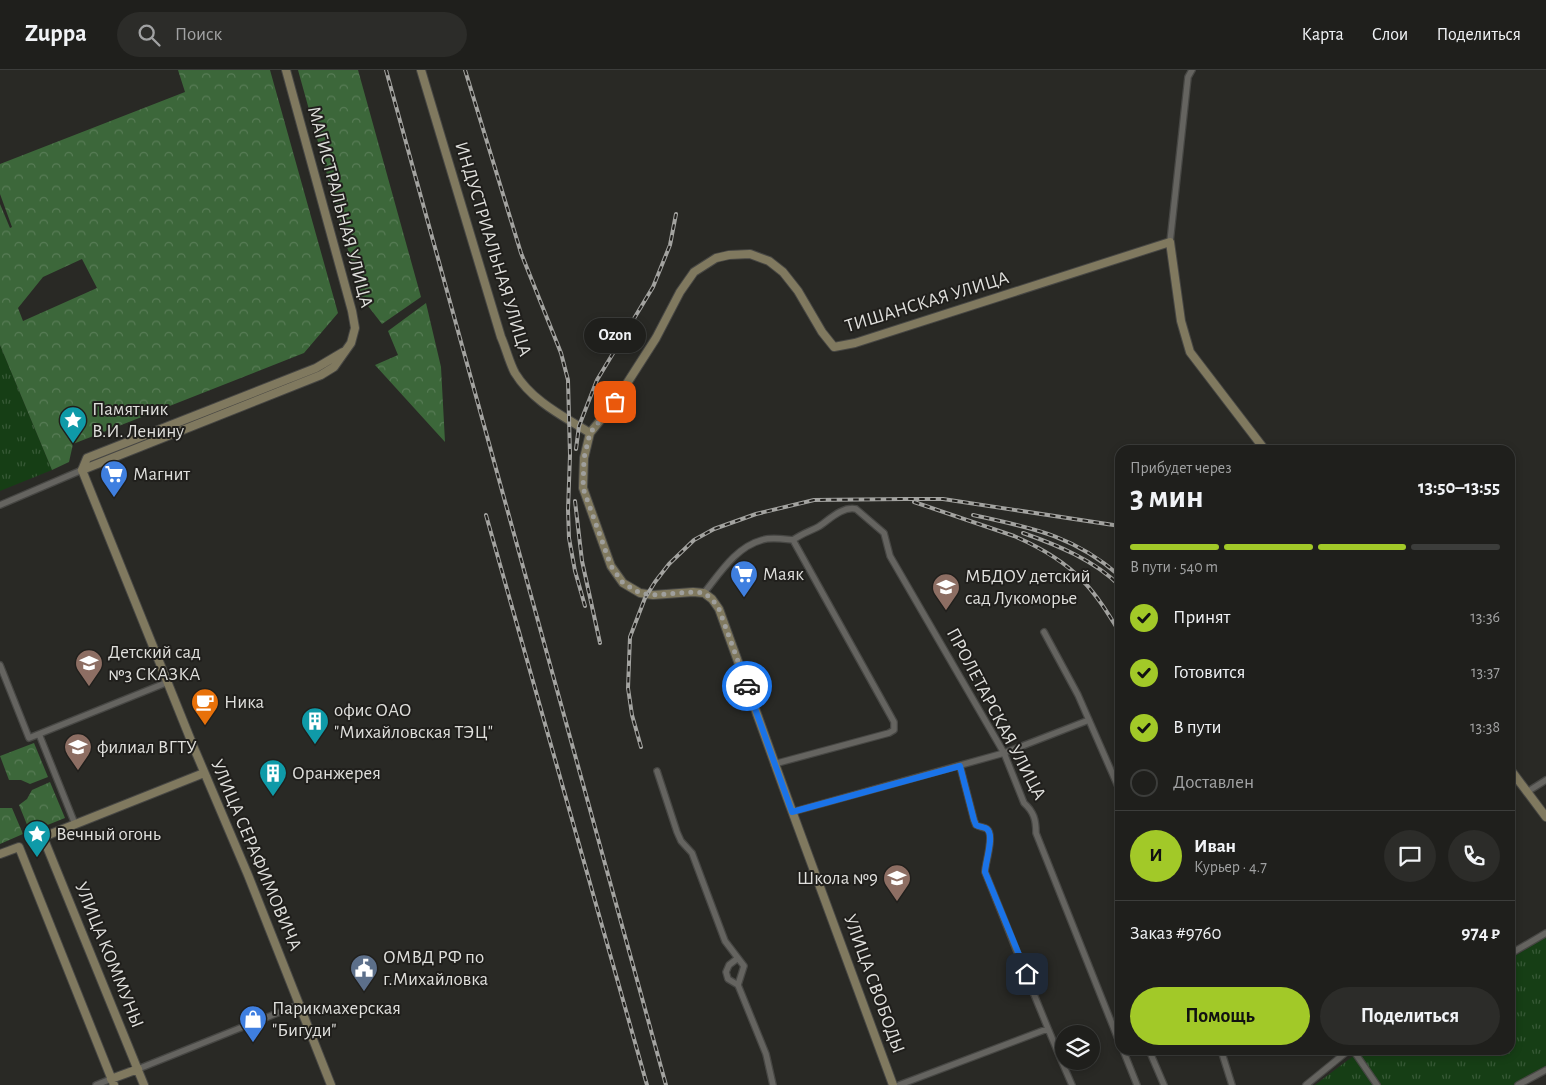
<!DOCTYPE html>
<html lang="ru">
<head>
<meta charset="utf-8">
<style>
	body { margin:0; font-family:"Alegreya Sans",sans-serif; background:#2c2c29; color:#f1f3f6; height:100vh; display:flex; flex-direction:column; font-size:19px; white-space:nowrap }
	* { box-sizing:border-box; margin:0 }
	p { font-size:16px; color:#a1a2a3 }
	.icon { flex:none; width:28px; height:28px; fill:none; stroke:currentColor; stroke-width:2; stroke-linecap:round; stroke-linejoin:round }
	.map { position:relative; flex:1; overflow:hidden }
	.sheet { position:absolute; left:1115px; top:375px; width:400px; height:610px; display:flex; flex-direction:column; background:#1f1f1c; border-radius:15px; box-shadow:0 2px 8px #0003,0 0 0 1px #3c3d3b }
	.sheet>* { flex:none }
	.fabs { position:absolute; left:1055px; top:955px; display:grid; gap:10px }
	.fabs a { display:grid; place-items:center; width:45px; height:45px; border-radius:50%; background:#1f1f1c; box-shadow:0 2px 8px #0003,0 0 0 1px #3c3d3b; font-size:25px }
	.pin { position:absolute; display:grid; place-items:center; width:42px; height:42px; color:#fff; margin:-21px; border-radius:10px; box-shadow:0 2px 8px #0006 }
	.courier { position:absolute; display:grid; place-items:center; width:50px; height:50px; margin:-25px; border:4px solid #1a73e8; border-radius:50%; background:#fff; color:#222; box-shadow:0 1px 6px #0007 }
	.bubble { position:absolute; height:35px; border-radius:18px; background:#1f1f1c; box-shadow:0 2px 8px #0003,0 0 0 1px #3c3d3b; font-size:16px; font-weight:700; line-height:35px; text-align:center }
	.summary em { font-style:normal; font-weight:700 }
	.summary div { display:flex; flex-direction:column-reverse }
	.summary { display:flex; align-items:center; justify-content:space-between; height:85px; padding:0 15px }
	h1 { font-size:32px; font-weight:700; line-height:38px }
	.bar { display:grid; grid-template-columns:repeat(4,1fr); gap:8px 5px; align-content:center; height:60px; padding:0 15px }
	.bar i { height:6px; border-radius:4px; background:#3c3d3b }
	.bar .current { background:#a2c928 }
	.bar p { grid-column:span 4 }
	.line { display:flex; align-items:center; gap:12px; padding:0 15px; border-top:1px solid #3c3d3b }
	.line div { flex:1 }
	.round { display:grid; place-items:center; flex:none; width:52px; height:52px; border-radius:26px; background:#2c2c29 }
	ol { padding:0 15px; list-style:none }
	li { display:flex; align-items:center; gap:15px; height:55px }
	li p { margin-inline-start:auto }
	li .icon { padding:5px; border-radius:50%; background:#a2c928; color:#111; stroke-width:4 }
	li:last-child { color:#a1a2a3 }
	li i { width:28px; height:28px; border:2px solid #3c3d3b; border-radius:50% }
	.button { display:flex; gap:10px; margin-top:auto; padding:10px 15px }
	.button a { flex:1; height:58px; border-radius:30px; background:#a2c928; color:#111; font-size:20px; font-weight:700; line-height:58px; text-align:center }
	.button a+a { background:#2c2c29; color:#f1f3f6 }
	header { display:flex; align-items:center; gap:30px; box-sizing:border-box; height:70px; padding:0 25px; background:#1f1f1c; border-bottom:1px solid #3c3d3b }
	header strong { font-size:24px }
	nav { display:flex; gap:28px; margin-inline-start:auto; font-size:18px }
	.search { width:350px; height:45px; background:#2c2c29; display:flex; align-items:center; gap:12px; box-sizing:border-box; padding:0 18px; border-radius:28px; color:#a1a2a3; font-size:19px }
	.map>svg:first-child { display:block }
	.grass { fill:url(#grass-tufts) }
	.forest { fill:url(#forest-crowns); fill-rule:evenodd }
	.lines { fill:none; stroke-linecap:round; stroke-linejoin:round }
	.street-casing { stroke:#474744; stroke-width:8 }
	.secondary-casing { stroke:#474744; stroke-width:10 }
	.street { stroke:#656460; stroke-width:5.5 }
	.secondary { stroke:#80795f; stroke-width:8 }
	.rail-casing { stroke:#a3a3a0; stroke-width:4 }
	.rail { stroke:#201f1c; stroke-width:2; stroke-dasharray:5.5; stroke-linecap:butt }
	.done { stroke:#9f9f9c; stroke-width:5; stroke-dasharray:0 9 }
	.route { stroke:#1a73e8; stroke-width:6 }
	.labels { text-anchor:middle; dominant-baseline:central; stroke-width:4; stroke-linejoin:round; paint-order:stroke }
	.street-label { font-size:19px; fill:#dfdfdc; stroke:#201f1c }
	.poi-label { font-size:19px; fill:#dfdfdc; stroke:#201f1c; text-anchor:start }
</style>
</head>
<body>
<header>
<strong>Zuppa</strong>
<div class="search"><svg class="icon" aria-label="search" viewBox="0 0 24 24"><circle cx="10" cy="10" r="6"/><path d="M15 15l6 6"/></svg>Поиск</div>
<nav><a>Карта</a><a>Слои</a><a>Поделиться</a></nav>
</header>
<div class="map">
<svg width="1546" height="1015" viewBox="0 0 1546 1015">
	<defs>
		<pattern id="grass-tufts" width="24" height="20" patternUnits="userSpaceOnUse" patternTransform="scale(1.25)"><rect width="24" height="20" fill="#163e15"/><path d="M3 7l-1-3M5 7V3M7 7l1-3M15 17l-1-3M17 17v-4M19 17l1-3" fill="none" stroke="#375936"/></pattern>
		<pattern id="forest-crowns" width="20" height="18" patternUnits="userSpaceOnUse" patternTransform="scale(1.25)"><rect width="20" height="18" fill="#3c673a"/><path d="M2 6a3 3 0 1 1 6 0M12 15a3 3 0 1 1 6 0" fill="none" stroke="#587c56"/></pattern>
	</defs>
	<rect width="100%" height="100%" fill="#292925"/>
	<path class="grass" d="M0,275L52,400L0,421Z
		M1546,867V997L1514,1015H1315L1361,980H1510V889Z"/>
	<path class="forest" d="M178,0H270L338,243L304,283L73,374L69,392L52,400L0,275V134L10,158L12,157L0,124V94L185,22ZM82,189L97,218L23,251L18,238L43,207Z
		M298,0H358L421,227L382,254L361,227Z
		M426,233L441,297L445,372L375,295L398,285L388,261Z
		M34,673L48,707L30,714L21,710H9L0,686Z
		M50,712L65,748L30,762L19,735L27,729L32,720Z
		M0,738H12L23,764L0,774Z"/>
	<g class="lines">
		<g class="street-casing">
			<path id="street" d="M1170,172L1188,7L1192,0
				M0,435L82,400
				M793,470C801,464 810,461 818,457C829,450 842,436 856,439L884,463L890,486L1004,683L1024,733C1034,742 1036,750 1036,763L1120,974
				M704,523C720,503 736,477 762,470C771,467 783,469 793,470L894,652V660L889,663L774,694
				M1044,562L1078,625L1120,721
				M0,595L29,668L168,612
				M39,664L75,754
				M960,696L974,750L976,755C979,757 984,757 987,759C995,765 985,793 985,802C1014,873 1041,945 1072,1015
				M657,701L677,762L681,771L692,783L725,871L744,896L738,915L766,984L773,1015
				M1527,722L1546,710
				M792,742L1004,683L1089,650
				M1510,884L1546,863
				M738,888L729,895L726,902L728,909L738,915
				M1123,980L1137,1015
				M1149,980L1164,1015
				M1221,980L1232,1015
				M1353,980L1377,1015
				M138,999L300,934
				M96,1015L111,1009
				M899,1015L1047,959
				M1306,1015L1349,980
				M1518,1015L1546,1000"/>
		</g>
		<g class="secondary-casing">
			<path id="secondary" d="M421,0L501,267C506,278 509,292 515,303C532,331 563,346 590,363
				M82,400L194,678L248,805L331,1015
				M82,400L321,305L334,297L351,273L355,258L352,241L286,0
				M82,400L87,388L316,298L343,282
				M1510,699L1546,747
				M0,784L19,777L114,1015
				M111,1009L138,999
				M144,1015L43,767L204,703
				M893,1015L788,730L719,539L712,529L704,523L693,522L653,525L640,523L623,513L611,496L583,418L584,388L590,363L615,332L656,268L680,222L694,202L716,188L729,185L750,184L769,191L783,202L798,221L822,262L834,277L855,273L1170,172L1181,251L1190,282L1265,380"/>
		</g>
		<use href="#street" class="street"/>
		<use href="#secondary" class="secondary"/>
		<g class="rail-casing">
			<path id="rail" d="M386,0L666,1015
				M465,0L521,183L561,283L568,310L570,385L568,440L569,468L575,501L585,536
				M576,379L579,356L597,310L653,217L670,175L676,144
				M575,431L582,491L600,573
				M914,432L1014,466C1037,476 1065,492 1082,510C1097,525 1109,545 1120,563
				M486,445L647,1015
				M973,445C1032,458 1073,465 1120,506
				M1023,463C1057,475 1094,490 1120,516
				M641,677L632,645L628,618L630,567L645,528L655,512L669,494L694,470L714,459L756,444L814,430L905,429H943L1120,456"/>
		</g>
		<use href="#rail" class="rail"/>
	</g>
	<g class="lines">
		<path class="done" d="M615,332L590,363L584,388L583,418L611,496L623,513L640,523L653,525L693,522L704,523L712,529L719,539L747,616"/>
		<path class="route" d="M747,616L792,742L960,696L974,750L976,755C979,757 985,757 987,759C995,765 985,793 985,802L1027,904"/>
	</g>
	<defs>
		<g id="sight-pin" transform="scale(1.4375)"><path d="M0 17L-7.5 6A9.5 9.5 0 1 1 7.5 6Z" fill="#0f9aa8" stroke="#201f1c"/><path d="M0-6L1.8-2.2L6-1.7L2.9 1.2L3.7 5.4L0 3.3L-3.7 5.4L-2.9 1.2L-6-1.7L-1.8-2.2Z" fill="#fff"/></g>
		<g id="supermarket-pin" transform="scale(1.4375)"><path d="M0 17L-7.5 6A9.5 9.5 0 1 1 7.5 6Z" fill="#3f7fe0" stroke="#201f1c"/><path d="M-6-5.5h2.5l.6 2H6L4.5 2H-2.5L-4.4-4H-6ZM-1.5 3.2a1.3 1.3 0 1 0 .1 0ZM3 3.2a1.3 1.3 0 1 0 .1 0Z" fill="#fff"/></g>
		<g id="school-pin" transform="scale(1.4375)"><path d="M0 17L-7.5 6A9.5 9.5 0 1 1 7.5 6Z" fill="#8d6e63" stroke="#201f1c"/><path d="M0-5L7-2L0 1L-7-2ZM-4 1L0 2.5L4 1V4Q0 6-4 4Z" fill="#fff"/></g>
		<g id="cafe-pin" transform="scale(1.4375)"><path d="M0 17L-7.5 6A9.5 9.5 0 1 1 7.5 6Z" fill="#e8710a" stroke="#201f1c"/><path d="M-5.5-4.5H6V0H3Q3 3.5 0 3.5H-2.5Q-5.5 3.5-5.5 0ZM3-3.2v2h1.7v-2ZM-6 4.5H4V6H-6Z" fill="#fff"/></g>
		<g id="building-pin" transform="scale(1.4375)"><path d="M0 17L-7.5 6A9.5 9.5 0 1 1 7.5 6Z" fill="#0f9aa8" stroke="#201f1c"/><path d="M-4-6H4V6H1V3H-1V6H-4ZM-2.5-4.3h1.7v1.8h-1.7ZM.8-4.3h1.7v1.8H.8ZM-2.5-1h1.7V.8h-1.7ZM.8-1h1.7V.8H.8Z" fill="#fff"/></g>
		<g id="university-pin" transform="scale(1.4375)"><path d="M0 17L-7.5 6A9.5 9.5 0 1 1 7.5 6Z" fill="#8d6e63" stroke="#201f1c"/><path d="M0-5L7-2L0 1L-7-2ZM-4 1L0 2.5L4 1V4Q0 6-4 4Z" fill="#fff"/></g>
		<g id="civic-pin" transform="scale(1.4375)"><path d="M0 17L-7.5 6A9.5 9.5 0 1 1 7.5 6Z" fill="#5c6f8a" stroke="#201f1c"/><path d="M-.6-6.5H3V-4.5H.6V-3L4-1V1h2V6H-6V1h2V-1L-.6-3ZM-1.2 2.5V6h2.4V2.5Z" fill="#fff"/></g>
		<g id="shop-pin" transform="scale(1.4375)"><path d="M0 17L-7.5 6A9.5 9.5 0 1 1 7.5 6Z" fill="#3f7fe0" stroke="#201f1c"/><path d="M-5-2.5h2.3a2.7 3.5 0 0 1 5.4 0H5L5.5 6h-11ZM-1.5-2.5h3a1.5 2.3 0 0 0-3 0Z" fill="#fff"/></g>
	</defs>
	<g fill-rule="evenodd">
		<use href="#sight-pin" x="73" y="350"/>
		<use href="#supermarket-pin" x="114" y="404"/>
		<use href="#supermarket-pin" x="744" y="504"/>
		<use href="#school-pin" x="946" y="517"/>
		<use href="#school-pin" x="89" y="593"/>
		<use href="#cafe-pin" x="205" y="632"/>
		<use href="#building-pin" x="315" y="651"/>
		<use href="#university-pin" x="78" y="677"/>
		<use href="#building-pin" x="273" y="703"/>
		<use href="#sight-pin" x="37" y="764"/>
		<use href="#school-pin" x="897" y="808"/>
		<use href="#civic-pin" x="364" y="898"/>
		<use href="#shop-pin" x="253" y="949"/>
	</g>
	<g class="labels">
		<g class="street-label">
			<text transform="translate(340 137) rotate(75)">МАГИСТРАЛЬНАЯ УЛИЦА</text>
			<text transform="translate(493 179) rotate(73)">ИНДУСТРИАЛЬНАЯ УЛИЦА</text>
			<text transform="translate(927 232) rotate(-17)">ТИШАНСКАЯ УЛИЦА</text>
			<text transform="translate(996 644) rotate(62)">ПРОЛЕТАРСКАЯ УЛИЦА</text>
			<text transform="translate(256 785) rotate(67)">УЛИЦА СЕРАФИМОВИЧА</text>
			<text transform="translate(109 885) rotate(68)">УЛИЦА КОММУНЫ</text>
			<text transform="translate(874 914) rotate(70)">УЛИЦА СВОБОДЫ</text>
		</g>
		<g class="poi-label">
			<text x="92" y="339">Памятник<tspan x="92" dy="22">В.И. Ленину</tspan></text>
			<text x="133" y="404">Магнит</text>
			<text x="763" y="504">Mаяк</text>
			<text x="965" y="506">МБДОУ детский<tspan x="965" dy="22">сад Лукоморье</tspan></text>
			<text x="108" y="582">Детский сад<tspan x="108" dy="22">№3 СКАЗКА</tspan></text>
			<text x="224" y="632">Ника</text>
			<text x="334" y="640">офис ОАО<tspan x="334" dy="22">"Михайловская ТЭЦ"</tspan></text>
			<text x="97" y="677">филиал ВГТУ</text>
			<text x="292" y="703">Оранжерея</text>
			<text x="56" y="764">Вечный огонь</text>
			<text x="878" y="808" text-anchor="end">Школа №9</text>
			<text x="383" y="887">ОМВД РФ по<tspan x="383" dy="22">г.Михайловка</tspan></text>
			<text x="272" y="938">Парикмахерская<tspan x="272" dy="22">"Бигуди"</tspan></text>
		</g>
	</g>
</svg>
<div class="fabs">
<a><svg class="icon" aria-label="layers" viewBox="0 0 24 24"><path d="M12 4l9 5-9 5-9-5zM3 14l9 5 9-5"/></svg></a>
</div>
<div class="pin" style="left:615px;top:332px;background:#ea580c"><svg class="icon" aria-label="bag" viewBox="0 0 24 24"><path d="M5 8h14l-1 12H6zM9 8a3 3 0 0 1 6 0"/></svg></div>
<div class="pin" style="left:1027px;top:904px;background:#1f2937"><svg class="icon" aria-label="home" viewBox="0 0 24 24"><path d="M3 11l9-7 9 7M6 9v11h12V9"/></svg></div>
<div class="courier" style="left:747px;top:616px"><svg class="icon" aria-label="car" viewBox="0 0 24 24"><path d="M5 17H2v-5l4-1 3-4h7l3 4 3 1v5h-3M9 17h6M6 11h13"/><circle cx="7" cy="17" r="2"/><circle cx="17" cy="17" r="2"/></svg></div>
<div class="bubble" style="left:584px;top:248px;width:62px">Ozon</div>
<section class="sheet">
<div class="summary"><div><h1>3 мин</h1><p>Прибудет через</p></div><em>13:50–13:55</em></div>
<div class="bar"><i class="current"></i><i class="current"></i><i class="current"></i><i></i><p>В пути · 540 m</p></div>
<ol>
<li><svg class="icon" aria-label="check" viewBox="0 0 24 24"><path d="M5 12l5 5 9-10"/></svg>Принят<p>13:36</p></li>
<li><svg class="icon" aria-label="check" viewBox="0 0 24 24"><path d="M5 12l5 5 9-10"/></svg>Готовится<p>13:37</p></li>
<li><svg class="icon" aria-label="check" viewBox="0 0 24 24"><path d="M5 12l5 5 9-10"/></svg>В пути<p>13:38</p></li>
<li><i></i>Доставлен</li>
</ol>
<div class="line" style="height:90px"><b class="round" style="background:#a2c928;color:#111">И</b><div><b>Иван</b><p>Курьер · 4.7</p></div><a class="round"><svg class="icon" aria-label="chat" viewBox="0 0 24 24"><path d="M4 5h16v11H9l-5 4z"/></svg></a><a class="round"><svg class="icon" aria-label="phone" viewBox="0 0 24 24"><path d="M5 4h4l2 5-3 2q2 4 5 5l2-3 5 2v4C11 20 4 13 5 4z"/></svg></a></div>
<div class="line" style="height:65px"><div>Заказ #9760</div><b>974 ₽</b></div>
<div class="button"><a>Помощь</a><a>Поделиться</a></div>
</section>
</div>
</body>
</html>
